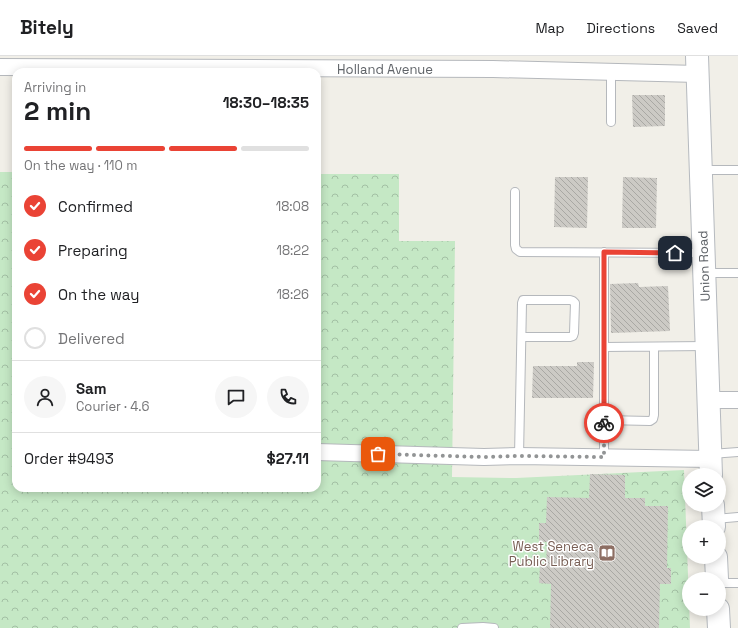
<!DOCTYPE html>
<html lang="en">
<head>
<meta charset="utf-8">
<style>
	body { margin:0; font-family:"Space Grotesk",sans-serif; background:#f6f6f6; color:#202124; height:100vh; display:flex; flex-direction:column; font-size:15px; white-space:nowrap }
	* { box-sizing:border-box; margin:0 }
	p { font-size:13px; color:#757577 }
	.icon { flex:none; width:22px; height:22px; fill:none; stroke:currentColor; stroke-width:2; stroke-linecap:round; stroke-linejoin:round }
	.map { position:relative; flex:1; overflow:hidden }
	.sheet { position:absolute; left:12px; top:12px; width:309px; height:424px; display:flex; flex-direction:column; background:#fff; border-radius:12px; box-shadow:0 2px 10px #0003 }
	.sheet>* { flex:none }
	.tools { position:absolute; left:682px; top:412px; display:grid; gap:8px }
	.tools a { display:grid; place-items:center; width:44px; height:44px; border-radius:50%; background:#fff; box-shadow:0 2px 10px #0003; font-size:20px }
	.pin { position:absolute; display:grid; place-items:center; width:34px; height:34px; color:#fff; margin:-17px; border-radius:8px; box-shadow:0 2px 6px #0006 }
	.courier { position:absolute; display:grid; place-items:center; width:40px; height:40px; margin:-20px; border:3px solid #ea4335; border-radius:50%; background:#fff; color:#222; box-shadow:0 1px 5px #0007 }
	.headline em { font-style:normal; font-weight:600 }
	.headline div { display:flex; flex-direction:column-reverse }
	.headline { display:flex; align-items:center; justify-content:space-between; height:68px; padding:0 12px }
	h1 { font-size:26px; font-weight:600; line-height:30px }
	.bar { display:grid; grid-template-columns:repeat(4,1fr); gap:6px 4px; align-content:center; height:48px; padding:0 12px }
	.bar i { height:5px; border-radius:3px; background:#e0e0e0 }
	.bar .on { background:#ea4335 }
	.bar p { grid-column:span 4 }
	.line { display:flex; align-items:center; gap:10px; padding:0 12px; border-top:1px solid #e0e0e0 }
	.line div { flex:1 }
	.round { display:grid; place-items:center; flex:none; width:42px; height:42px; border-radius:21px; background:#f6f6f6 }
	ol { padding:0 12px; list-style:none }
	li { display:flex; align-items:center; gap:12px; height:44px }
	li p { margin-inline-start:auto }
	li .icon { padding:4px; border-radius:50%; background:#ea4335; color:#fff; stroke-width:4 }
	li:last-child { color:#757577 }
	li i { width:22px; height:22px; border:2px solid #e0e0e0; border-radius:50% }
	header { display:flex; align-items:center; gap:24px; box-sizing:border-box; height:56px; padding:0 20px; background:#fff; border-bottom:1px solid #e0e0e0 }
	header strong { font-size:19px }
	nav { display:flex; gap:22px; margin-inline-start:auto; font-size:14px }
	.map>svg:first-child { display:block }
	.forest { fill:url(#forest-crowns) }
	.building { fill:url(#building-back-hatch) }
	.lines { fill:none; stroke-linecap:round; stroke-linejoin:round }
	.service-casing { stroke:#b5b8bc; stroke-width:10 }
	.minor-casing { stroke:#b5b8bc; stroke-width:18 }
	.secondary-casing { stroke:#b6babf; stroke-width:24 }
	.service { stroke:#fff; stroke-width:8 }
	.minor { stroke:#fff; stroke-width:16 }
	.secondary { stroke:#fff; stroke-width:22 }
	.done { stroke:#929495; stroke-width:4; stroke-dasharray:0 7.2 }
	.route { stroke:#ea4335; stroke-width:5 }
	.labels { text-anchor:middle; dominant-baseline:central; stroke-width:3; stroke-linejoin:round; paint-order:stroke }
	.street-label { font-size:13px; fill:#5f6368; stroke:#fff }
	.education-label { font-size:13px; fill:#785e54; stroke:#fff; text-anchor:end }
</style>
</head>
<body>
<header>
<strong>Bitely</strong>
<nav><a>Map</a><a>Directions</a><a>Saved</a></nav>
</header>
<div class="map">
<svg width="738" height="572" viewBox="0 0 738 572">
	<defs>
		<pattern id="forest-crowns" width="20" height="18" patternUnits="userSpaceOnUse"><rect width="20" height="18" fill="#c5e8c5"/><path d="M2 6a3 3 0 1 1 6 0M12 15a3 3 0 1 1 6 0" fill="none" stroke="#a3c0a4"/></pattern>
		<pattern id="building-back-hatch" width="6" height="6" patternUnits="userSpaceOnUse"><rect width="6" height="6" fill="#cccac5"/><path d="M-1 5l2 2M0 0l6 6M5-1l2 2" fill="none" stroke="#a9a8a4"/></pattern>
	</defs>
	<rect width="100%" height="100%" fill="#f1efe8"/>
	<path class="forest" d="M0,116H16V432H317V118H399V185H455L452,421L516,422L684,414L690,572H0Z"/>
	<path class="building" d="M632,39H665V70L633,71Z
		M555,121H588L587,172L554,171Z
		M623,121L657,122L656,172H622Z
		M638,227L639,231L668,230L670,275L611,277L610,228Z
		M577,306H594L593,342H532L533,310H577Z
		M590,418L625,419V442H645V450H668L667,512H671V528H660L659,572H550L551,528L539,527L540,508H546L547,486H539V467H546L547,441L589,442Z"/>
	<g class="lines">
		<g class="service-casing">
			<path id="service" d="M611,16V66
				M701,114H738
				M515,136V189L516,193L520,196L703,197
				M604,196V401
				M705,217H738
				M604,291L706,290
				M604,364L650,365L653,363L654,359V291
				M711,398L738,396
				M519,400L522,247L523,244H570L573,245L575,247L574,277L573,280L570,281H522
				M715,463L738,461
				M719,527H738
				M462,572L483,571L494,572"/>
		</g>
		<g class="minor-casing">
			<path id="minor" d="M0,11L493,13L698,18
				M709,344H738
				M317,396L484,401L519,400L710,403"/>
		</g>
		<g class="secondary-casing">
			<path id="secondary" d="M697,0L711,419
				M713,449L714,471
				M716,501L717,523
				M718,553L719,572"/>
		</g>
		<use href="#service" class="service"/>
		<use href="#minor" class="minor"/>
		<use href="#secondary" class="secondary"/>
	</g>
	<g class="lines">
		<path class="done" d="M378,398L484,401L519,400L604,401V367"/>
		<path class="route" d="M604,367V196L675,197"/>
	</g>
	<defs>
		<g id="library-square" transform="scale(0.9)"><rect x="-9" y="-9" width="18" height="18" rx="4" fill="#8d6e63" stroke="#fff"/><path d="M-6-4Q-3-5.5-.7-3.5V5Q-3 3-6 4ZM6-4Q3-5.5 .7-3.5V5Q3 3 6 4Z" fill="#fff"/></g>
	</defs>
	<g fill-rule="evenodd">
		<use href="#library-square" x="607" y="497"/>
	</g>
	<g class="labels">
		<g class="street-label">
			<text x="385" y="13">Holland Avenue</text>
			<text transform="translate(704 210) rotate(-92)">Union Road</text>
		</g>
		<g class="education-label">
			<text x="594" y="490">West Seneca<tspan x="594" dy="15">Public Library</tspan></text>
		</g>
	</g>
</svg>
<div class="tools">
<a><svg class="icon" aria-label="layers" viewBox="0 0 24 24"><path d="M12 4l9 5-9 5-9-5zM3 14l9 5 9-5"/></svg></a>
<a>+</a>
<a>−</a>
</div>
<div class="pin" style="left:378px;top:398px;background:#ea580c"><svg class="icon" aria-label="bag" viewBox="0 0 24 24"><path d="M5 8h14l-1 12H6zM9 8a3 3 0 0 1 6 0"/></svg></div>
<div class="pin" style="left:675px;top:197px;background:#1f2937"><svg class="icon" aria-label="home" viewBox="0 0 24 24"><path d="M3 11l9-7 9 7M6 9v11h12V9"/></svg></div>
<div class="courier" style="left:604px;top:367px"><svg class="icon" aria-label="bike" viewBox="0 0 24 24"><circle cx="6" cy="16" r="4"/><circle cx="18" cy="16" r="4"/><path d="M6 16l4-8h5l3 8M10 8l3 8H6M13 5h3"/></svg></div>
<section class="sheet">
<div class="headline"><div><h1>2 min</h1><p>Arriving in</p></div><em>18:30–18:35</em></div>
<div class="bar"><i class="on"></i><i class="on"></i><i class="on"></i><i></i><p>On the way · 110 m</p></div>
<ol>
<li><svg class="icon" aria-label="check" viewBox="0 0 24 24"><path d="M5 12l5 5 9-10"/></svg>Confirmed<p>18:08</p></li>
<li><svg class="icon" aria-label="check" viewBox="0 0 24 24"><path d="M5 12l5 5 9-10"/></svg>Preparing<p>18:22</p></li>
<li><svg class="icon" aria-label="check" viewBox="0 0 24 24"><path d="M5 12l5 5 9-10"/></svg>On the way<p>18:26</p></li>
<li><i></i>Delivered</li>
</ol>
<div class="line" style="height:72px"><a class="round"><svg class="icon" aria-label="person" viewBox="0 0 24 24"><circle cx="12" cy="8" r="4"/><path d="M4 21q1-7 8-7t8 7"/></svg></a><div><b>Sam</b><p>Courier · 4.6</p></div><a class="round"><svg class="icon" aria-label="chat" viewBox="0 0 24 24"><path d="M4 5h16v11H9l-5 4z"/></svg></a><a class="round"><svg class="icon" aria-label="phone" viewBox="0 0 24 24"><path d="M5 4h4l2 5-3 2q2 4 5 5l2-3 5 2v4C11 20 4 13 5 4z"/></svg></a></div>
<div class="line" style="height:52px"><div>Order #9493</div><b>$27.11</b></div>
</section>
</div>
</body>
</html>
